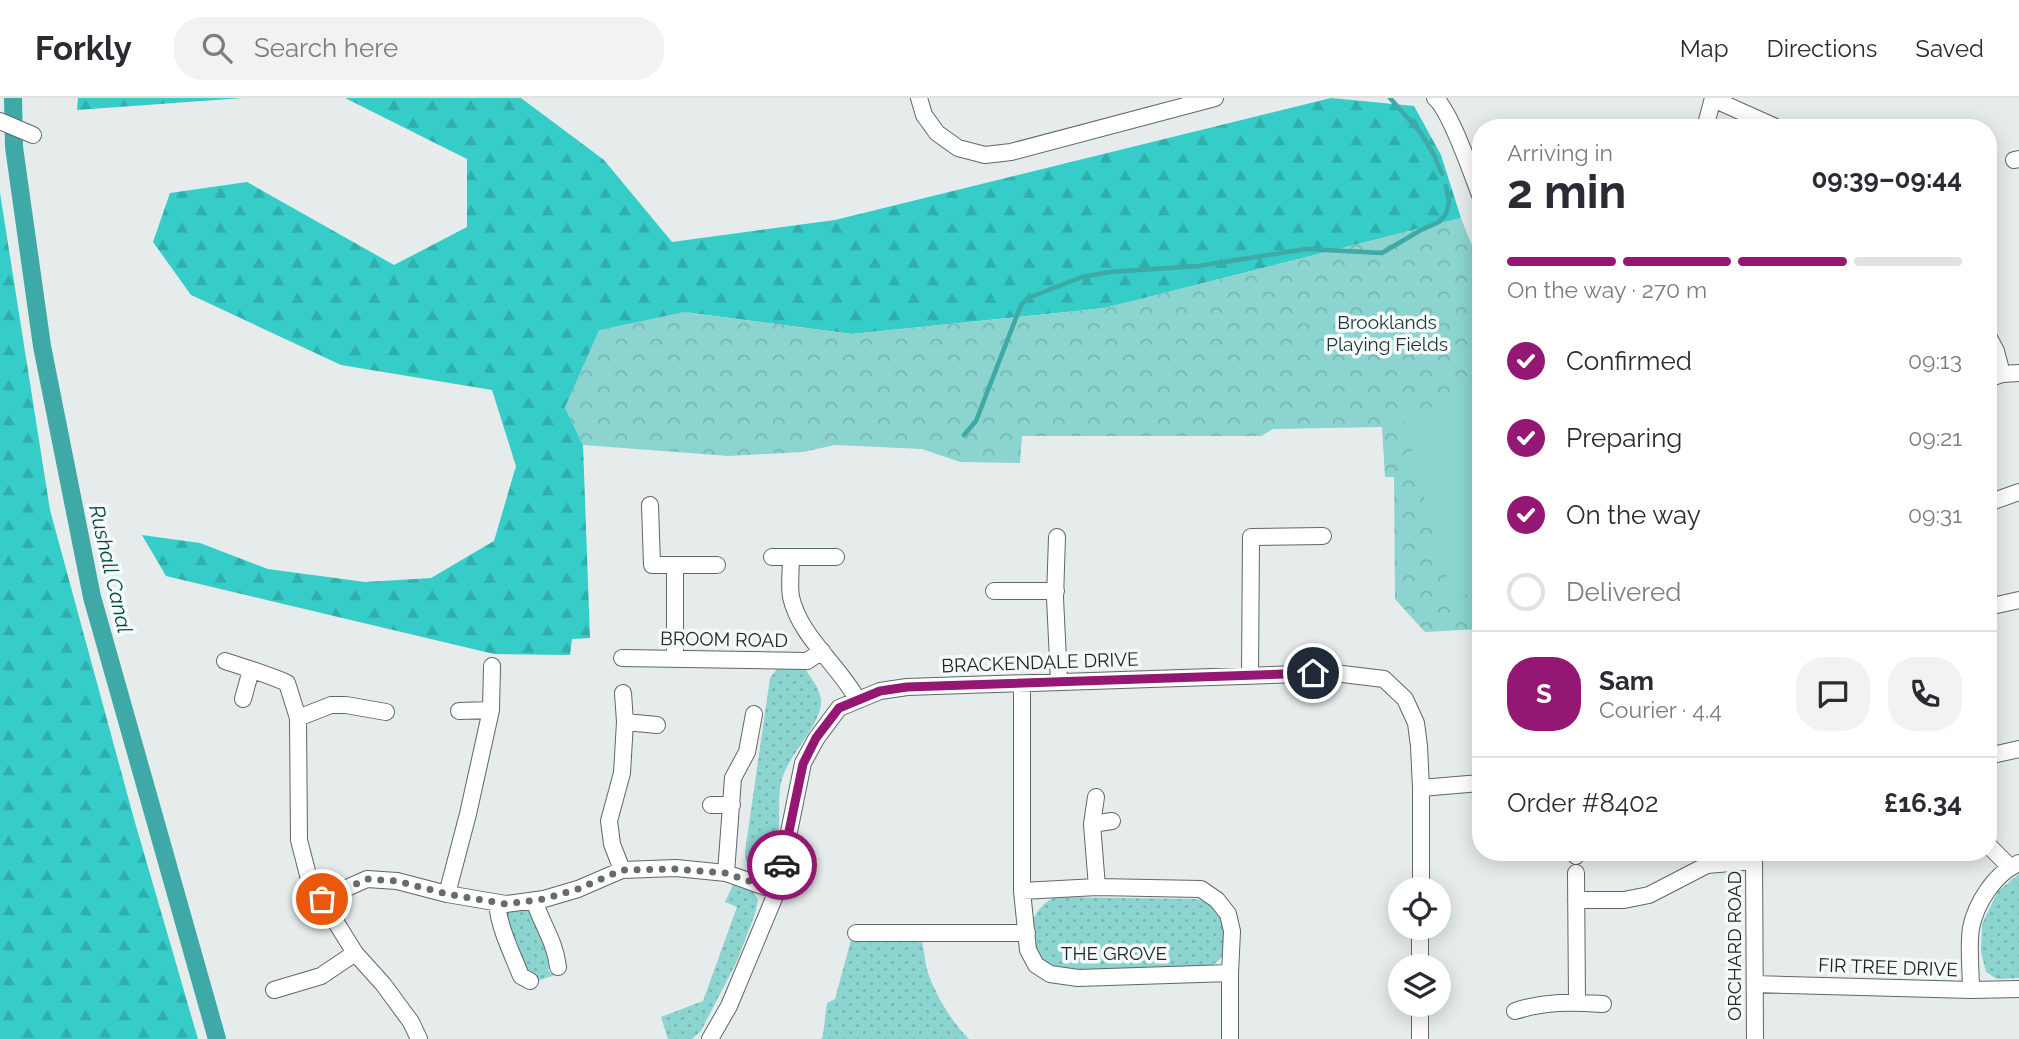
<!DOCTYPE html>
<html lang="en">
<head>
<meta charset="utf-8">
<style>
	body { margin:0; font-family:Raleway,sans-serif; background:#f2f2f3; color:#2b2b33; height:100vh; display:flex; flex-direction:column; font-size:26px; white-space:nowrap }
	* { box-sizing:border-box; margin:0 }
	p { font-size:23px; color:#7c7c81 }
	.icon { flex:none; width:38px; height:38px; fill:none; stroke:currentColor; stroke-width:2; stroke-linecap:round; stroke-linejoin:round }
	.map { position:relative; flex:1; overflow:hidden }
	.details { position:absolute; left:1472px; top:21px; width:525px; height:742px; display:flex; flex-direction:column; background:#fff; border-radius:28px; box-shadow:0 4px 18px #0003 }
	.details>* { flex:none }
	.tools { position:absolute; left:1388px; top:779px; display:grid; gap:14px }
	.tools a { display:grid; place-items:center; width:63px; height:63px; border-radius:50%; background:#fff; box-shadow:0 4px 18px #0003; font-size:35px }
	.pin { position:absolute; display:grid; place-items:center; width:60px; height:60px; color:#fff; margin:-30px; border:4px solid #fff; border-radius:50%; box-shadow:0 2px 7px #0007 }
	.courier { position:absolute; display:grid; place-items:center; width:70px; height:70px; margin:-35px; border:5px solid #941873; border-radius:50%; background:#fff; color:#222; box-shadow:0 2px 9px #0007 }
	.head em { font-style:normal; font-weight:700 }
	.head div { display:flex; flex-direction:column-reverse }
	.head { display:flex; align-items:center; justify-content:space-between; height:119px; padding:0 35px }
	h1 { font-size:46px; font-weight:700; line-height:52px }
	.bar { display:grid; grid-template-columns:repeat(4,1fr); gap:10px 7px; align-content:center; height:84px; padding:0 35px }
	.bar i { height:9px; border-radius:5px; background:#e1e1e2 }
	.bar .current { background:#941873 }
	.bar p { grid-column:span 4 }
	.line { display:flex; align-items:center; gap:18px; padding:0 35px; border-top:2px solid #e1e1e2 }
	.line div { flex:1 }
	.round { display:grid; place-items:center; flex:none; width:74px; height:74px; border-radius:28px; background:#f2f2f3 }
	ol { padding:0 35px; list-style:none }
	li { display:flex; align-items:center; gap:21px; height:77px }
	li p { margin-inline-start:auto }
	li .icon { padding:7px; border-radius:50%; background:#941873; color:#fff; stroke-width:4 }
	li:last-child { color:#7c7c81 }
	li i { width:38px; height:38px; border:4px solid #e1e1e2; border-radius:50% }
	header { display:flex; align-items:center; gap:42px; box-sizing:border-box; height:98px; padding:0 35px; background:#fff; border-bottom:2px solid #e1e1e2 }
	header strong { font-size:33px }
	nav { display:flex; gap:38px; margin-inline-start:auto; font-size:24px }
	.search { width:490px; height:63px; background:#f2f2f3; display:flex; align-items:center; gap:18px; box-sizing:border-box; padding:0 24px; border-radius:28px; color:#7c7c81; font-size:26px }
	.map>svg:first-child { display:block }
	.grass { fill:url(#grass-dots) }
	.forest { fill:url(#forest-firs) }
	.park { fill:url(#park-crowns) }
	.pitch { fill:#8bd4d0 }
	.lines { fill:none; stroke-linecap:round; stroke-linejoin:round }
	.stream { stroke:#3ea9a6; stroke-width:4.5 }
	.canal { stroke:#3ea9a6; stroke-width:18 }
	.minor-casing { stroke:#616666; stroke-width:18 }
	.minor { stroke:#fff; stroke-width:16 }
	.done { stroke:#676b6a; stroke-width:7; stroke-dasharray:0 12.6 }
	.route { stroke:#941873; stroke-width:9 }
	.labels { text-anchor:middle; dominant-baseline:central; stroke-width:7; stroke-linejoin:round; paint-order:stroke }
	.park-label { font-size:19px; fill:#1d3534; stroke:#f4faf9 }
	.street-label { font-size:19px; fill:#222524; stroke:#f4faf9 }
	.water-label { font-size:21px; font-style:italic; fill:#054846; stroke:#f4faf9 }
</style>
</head>
<body>
<header>
<strong>Forkly</strong>
<div class="search"><svg class="icon" aria-label="search" viewBox="0 0 24 24"><circle cx="10" cy="10" r="6"/><path d="M15 15l6 6"/></svg>Search here</div>
<nav><a>Map</a><a>Directions</a><a>Saved</a></nav>
</header>
<div class="map">
<svg width="2019" height="941" viewBox="0 0 2019 941">
	<defs>
		<pattern id="grass-dots" width="8" height="8" patternUnits="userSpaceOnUse" patternTransform="scale(1.75)"><rect width="8" height="8" fill="#8bd4d0"/><path d="M2 2h.1M6 6h.1" fill="none" stroke="#78b6b2" stroke-width="1.8" stroke-linecap="round"/></pattern>
		<pattern id="forest-firs" width="22" height="20" patternUnits="userSpaceOnUse" patternTransform="scale(1.75)"><rect width="22" height="20" fill="#36ccc8"/><path d="M5 1l3.5 6h-7zM16 11l3.5 6h-7z" fill="#2fafac"/></pattern>
		<pattern id="park-crowns" width="20" height="18" patternUnits="userSpaceOnUse" patternTransform="scale(1.75)"><rect width="20" height="18" fill="#8bd4d0"/><path d="M2 6a3 3 0 1 1 6 0M12 15a3 3 0 1 1 6 0" fill="none" stroke="#78b6b2"/></pattern>
	</defs>
	<rect width="100%" height="100%" fill="#e6ecec"/>
	<path class="grass" d="M777,571L806,572C813,583 822,593 821,606C819,628 791,655 783,678C773,706 789,746 764,766L752,767L746,764L745,754L770,580Z
		M2019,776V880L1997,881L1986,874L1981,854L1982,826L1998,793Z
		M737,785L752,791L758,802L755,816L737,863L701,933L692,941H668L661,919L703,903L737,809L725,804L733,787Z
		M1055,799L1197,801C1205,804 1215,810 1219,817C1226,828 1228,851 1220,861C1214,868 1207,869 1199,870L1066,871C1024,865 1018,817 1055,799Z
		M529,811C539,830 552,851 548,873L555,877L537,883L528,877L510,834C510,826 508,817 501,812Z
		M851,842H922C924,853 925,865 928,875C935,896 953,926 969,941H821L823,937L827,905L835,901Z"/>
	<path class="forest" d="M78,0H243L77,12Z
		M345,0H521L604,62L672,144L835,122L1331,0L1414,8L1441,57L1461,120L1105,210L852,236L684,214L565,309L583,347L590,540L572,541L570,557L494,556L166,478L142,437L200,445L268,471L365,484L431,480L494,443L516,368L492,292L341,267L191,197L153,144L170,95L247,84L394,167L467,129V61Z
		M0,95L50,412L134,721L198,941H0Z"/>
	<path class="park" d="M1461,120L1480,168V531L1425,534L1395,501L1394,379H1385L1382,329L1273,331L1261,338H1022L1020,365L960,364L922,351L835,347L803,354L729,358L583,347L565,309L599,232L684,214L852,236L1105,210Z"/>
	<path class="pitch" d="M1480,296V493L1452,500L1402,317Z"/>
	<g class="lines">
		<path class="stream" d="M1390,0L1421,35L1434,57L1442,76
			M964,337L976,323L1021,207L1028,200L1082,179L1110,174L1198,168L1307,151L1382,155L1421,132L1439,124L1446,116L1449,104L1446,88"/>
		<path class="canal" d="M13,0L14,49L42,248L92,499L217,941"/>
		<g class="minor-casing">
			<path id="minor" d="M919,0L924,17L937,35L958,50L985,57L1011,54L1215,0
				M1435,0C1450,12 1472,76 1480,97
				M1713,1L1778,30
				M0,23L33,37
				M1705,30L1713,0
				M2014,62L2019,61
				M1988,238L1996,253L2002,276
				M1988,281L2002,276L2019,275
				M1988,405L2019,394
				M650,407L652,467H675
				M1057,439L1055,500L1059,583
				M772,459H836
				M791,460C791,472 789,487 791,499C800,539 838,566 857,601
				M994,493H1056
				M1988,509L2019,502
				M622,560L807,563L822,553
				M675,561V467H717
				M225,563C246,570 267,576 287,585L298,620L299,742L309,781L355,855L383,886L411,924L419,941
				M1250,577L1251,439L1323,438
				M1022,586V793L1028,852L1036,867L1050,876L1078,880L1230,875
				M243,601L251,572
				M459,613L491,612
				M298,620L331,607H346L386,614
				M625,624L657,627
				M1988,658L2019,651
				M1421,690L1480,685
				M1096,699L1092,726L1097,789
				M711,707H732
				M1092,726L1112,723
				M1988,747L2010,769
				M1754,754L1755,941
				M1576,758L1577,754
				M622,772L612,746L609,723L622,675L625,624L623,595
				M726,775L733,680L747,654L754,616
				M1576,775L1577,904
				M1022,793L1097,789L1201,791L1217,802L1228,816L1232,833L1230,875V941
				M447,796L468,716L491,612L492,568
				M322,801L367,781L397,783L447,796L506,806L544,801L578,791L622,772L676,770L726,775L777,793
				M534,802C542,827 555,843 558,869
				M1576,802H1624L1649,797L1707,767L1754,763
				M497,805C499,830 512,855 521,878L530,883
				M856,835H1027
				M1420,868V830
				M1755,886L1971,892L2019,891
				M274,892L321,878L355,855
				M1971,892C1971,872 1968,850 1971,830C1976,805 1995,775 2019,765
				M1515,913C1546,903 1571,904 1603,906
				M710,941L729,908L777,793L803,665L816,641L839,610L880,593L907,589L1334,575L1384,581L1405,601L1416,625L1419,648L1421,690V791
				M1420,941V906"/>
		</g>
		<use href="#minor" class="minor"/>
	</g>
	<g class="lines">
		<path class="done" d="M322,801L367,781L397,783L447,796L506,806L544,801L578,791L622,772L676,771L726,775L777,793L782,767"/>
		<path class="route" d="M782,767L803,666L816,640L839,610L880,593L907,589L1313,575"/>
	</g>
	<g class="labels">
		<g class="park-label">
			<text x="1387" y="224">Brooklands<tspan x="1387" dy="22">Playing Fields</tspan></text>
		</g>
		<g class="street-label">
			<text transform="translate(724 541) rotate(1)">BROOM ROAD</text>
			<text transform="translate(1040 564) rotate(-2)">BRACKENDALE DRIVE</text>
			<text transform="translate(1734 848) rotate(-90)">ORCHARD ROAD</text>
			<text x="1114" y="855">THE GROVE</text>
			<text transform="translate(1888 869) rotate(2)">FIR TREE DRIVE</text>
		</g>
		<g class="water-label">
			<text transform="translate(111 471) rotate(77)">Rushall Canal</text>
		</g>
	</g>
</svg>
<div class="tools">
<a><svg class="icon" aria-label="locate" viewBox="0 0 24 24"><circle cx="12" cy="12" r="6"/><path d="M12 2v4M12 18v4M2 12h4M18 12h4"/></svg></a>
<a><svg class="icon" aria-label="layers" viewBox="0 0 24 24"><path d="M12 4l9 5-9 5-9-5zM3 14l9 5 9-5"/></svg></a>
</div>
<div class="pin" style="left:322px;top:801px;background:#ea580c"><svg class="icon" aria-label="bag" viewBox="0 0 24 24"><path d="M5 8h14l-1 12H6zM9 8a3 3 0 0 1 6 0"/></svg></div>
<div class="pin" style="left:1313px;top:575px;background:#1f2937"><svg class="icon" aria-label="home" viewBox="0 0 24 24"><path d="M3 11l9-7 9 7M6 9v11h12V9"/></svg></div>
<div class="courier" style="left:782px;top:767px"><svg class="icon" aria-label="car" viewBox="0 0 24 24"><path d="M5 17H2v-5l4-1 3-4h7l3 4 3 1v5h-3M9 17h6M6 11h13"/><circle cx="7" cy="17" r="2"/><circle cx="17" cy="17" r="2"/></svg></div>
<section class="details">
<div class="head"><div><h1>2 min</h1><p>Arriving in</p></div><em>09:39–09:44</em></div>
<div class="bar"><i class="current"></i><i class="current"></i><i class="current"></i><i></i><p>On the way · 270 m</p></div>
<ol>
<li><svg class="icon" aria-label="check" viewBox="0 0 24 24"><path d="M5 12l5 5 9-10"/></svg>Confirmed<p>09:13</p></li>
<li><svg class="icon" aria-label="check" viewBox="0 0 24 24"><path d="M5 12l5 5 9-10"/></svg>Preparing<p>09:21</p></li>
<li><svg class="icon" aria-label="check" viewBox="0 0 24 24"><path d="M5 12l5 5 9-10"/></svg>On the way<p>09:31</p></li>
<li><i></i>Delivered</li>
</ol>
<div class="line" style="height:126px"><b class="round" style="background:#941873;color:#fff">S</b><div><b>Sam</b><p>Courier · 4.4</p></div><a class="round"><svg class="icon" aria-label="chat" viewBox="0 0 24 24"><path d="M4 5h16v11H9l-5 4z"/></svg></a><a class="round"><svg class="icon" aria-label="phone" viewBox="0 0 24 24"><path d="M5 4h4l2 5-3 2q2 4 5 5l2-3 5 2v4C11 20 4 13 5 4z"/></svg></a></div>
<div class="line" style="height:91px"><div>Order #8402</div><b>£16.34</b></div>
</section>
</div>
</body>
</html>
